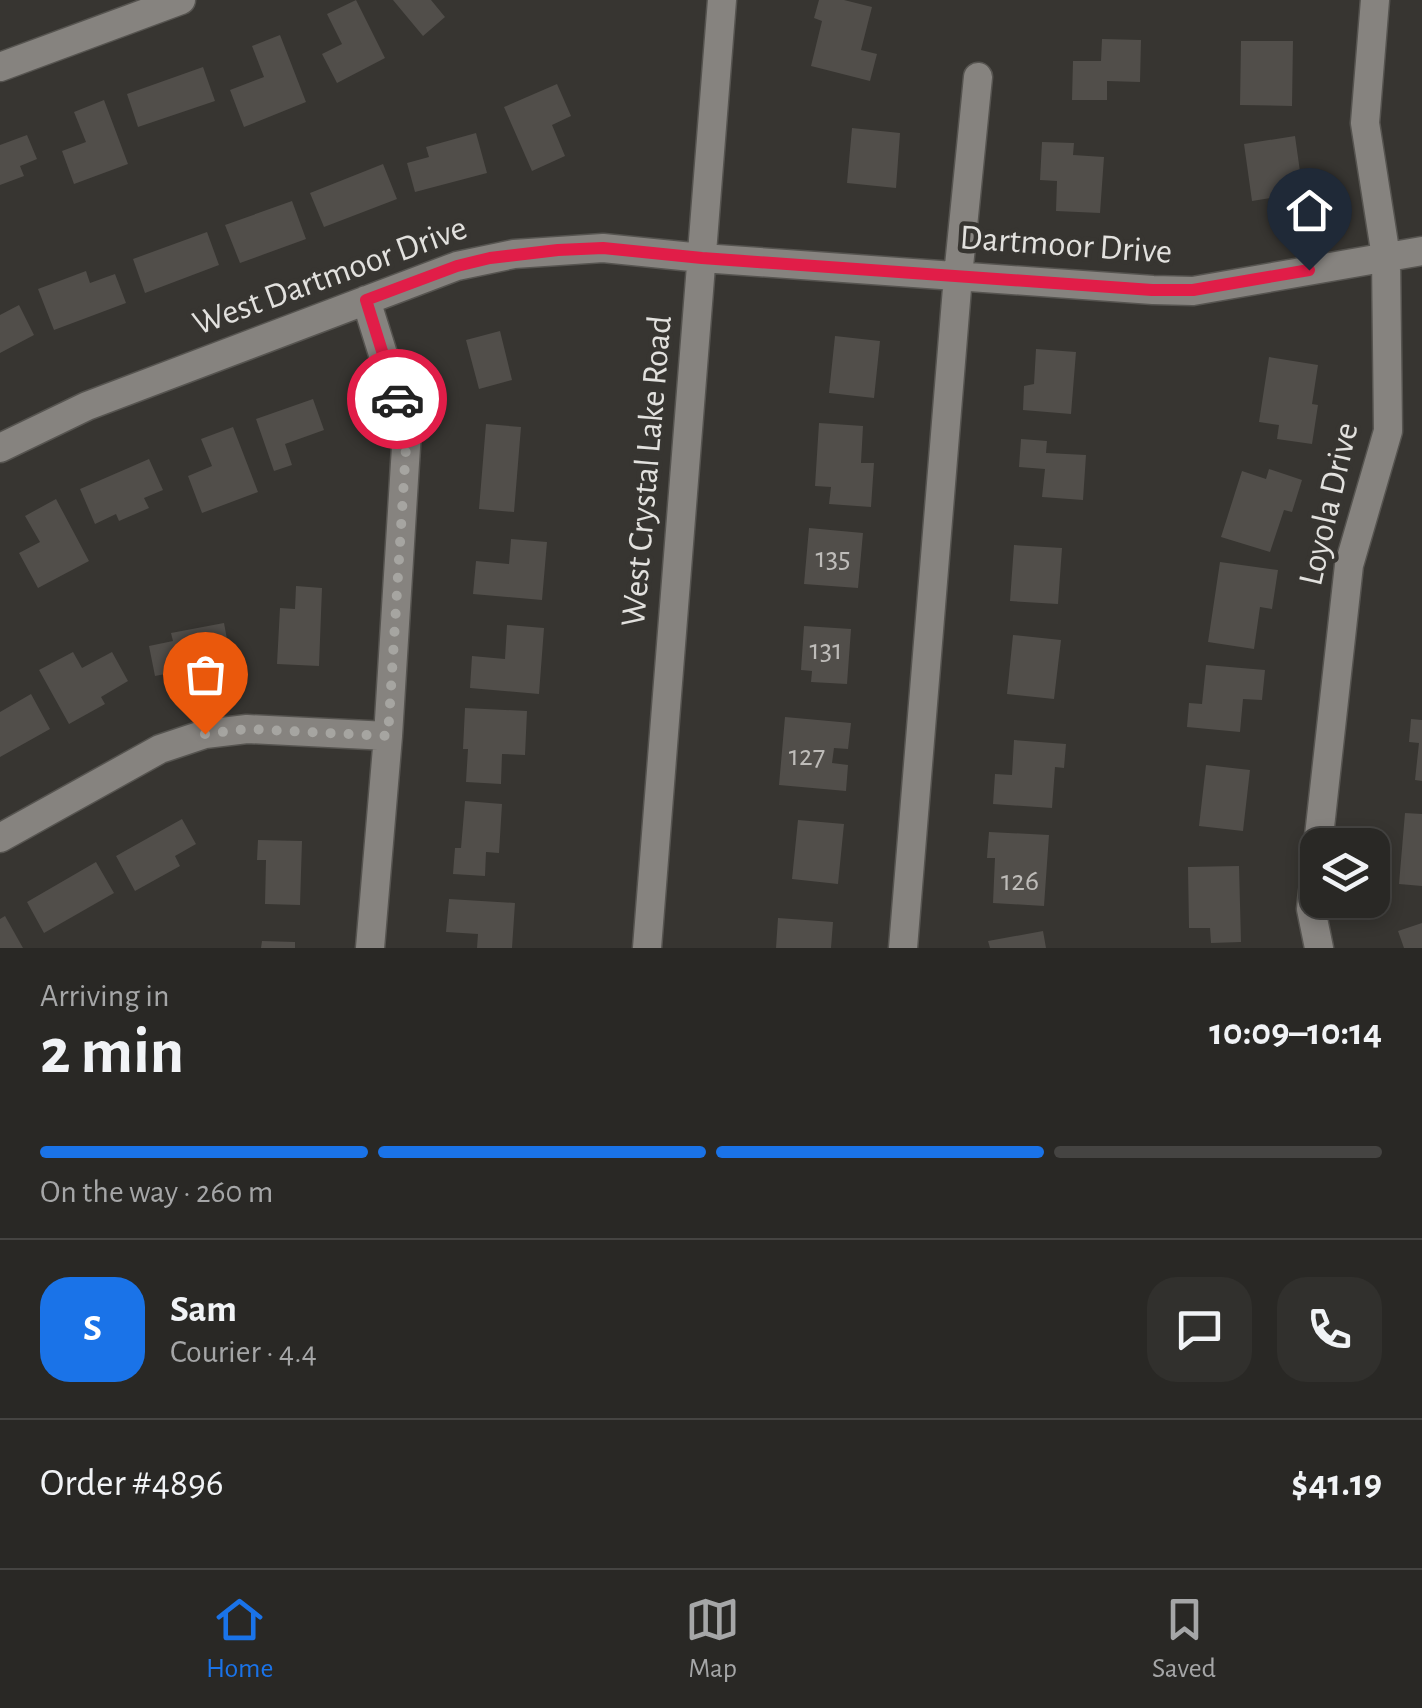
<!DOCTYPE html>
<html lang="en">
<head>
<meta charset="utf-8">
<style>
	body { margin:0; font-family:"Alegreya Sans",sans-serif; background:#31302d; color:#f1f3f6; height:100vh; display:flex; flex-direction:column; font-size:38px; white-space:nowrap }
	* { box-sizing:border-box; margin:0 }
	p { font-size:32px; color:#a5a6a7 }
	.icon { flex:none; width:55px; height:55px; fill:none; stroke:currentColor; stroke-width:2; stroke-linecap:round; stroke-linejoin:round }
	.map { position:relative; height:948px; overflow:hidden }
	.sheet { display:flex; flex-direction:column; background:#292825; flex:1 }
	.sheet>* { flex:none }
	.buttons { position:absolute; left:1300px; top:828px; display:grid; gap:20px }
	.buttons a { display:grid; place-items:center; width:90px; height:90px; border-radius:20px; background:#292825; box-shadow:0 5px 15px #0003,0 0 0 2px #454442; font-size:50px }
	.pin { position:absolute; display:grid; place-items:center; width:85px; height:85px; color:#fff; margin:-102px -42px; border-radius:50% 50% 50% 0; rotate:-45deg; box-shadow:0 0 10px #0007 }
	.pin .icon { rotate:45deg }
	.courier { position:absolute; display:grid; place-items:center; width:100px; height:100px; margin:-50px; border:8px solid #e11d48; border-radius:50%; background:#fff; color:#222; box-shadow:0 2px 12px #0007 }
	.headline em { font-style:normal; font-weight:600 }
	.headline div { display:flex; flex-direction:column-reverse }
	.headline { display:flex; align-items:center; justify-content:space-between; height:170px; padding:0 40px }
	h1 { font-size:65px; font-weight:600; line-height:75px }
	.bar { display:grid; grid-template-columns:repeat(4,1fr); gap:15px 10px; align-content:center; height:120px; padding:0 40px }
	.bar i { height:12px; border-radius:8px; background:#454442 }
	.bar .active { background:#1a73e8 }
	.bar p { grid-column:span 4 }
	.line { display:flex; align-items:center; gap:25px; padding:0 40px; border-top:2px solid #454442 }
	.line div { flex:1 }
	.round { display:grid; place-items:center; flex:none; width:105px; height:105px; border-radius:30px; background:#31302d }
	.tab-bar { display:flex; justify-content:space-around; align-items:center; height:140px; border-top:2px solid #454442; background:#292825; font-size:28px; color:#a5a6a7 }
	.tab-bar a { display:grid; justify-items:center; gap:5px }
	.tab-bar .active { color:#1a73e8 }
	.map>svg:first-child { display:block }
	.building { fill:#514e4a }
	.lines { fill:none; stroke-linecap:round; stroke-linejoin:round }
	.minor-casing { stroke:#565450; stroke-width:31 }
	.minor { stroke:#86837f; stroke-width:28 }
	.done { stroke:#a6a5a1; stroke-width:10; stroke-dasharray:0 18 }
	.route { stroke:#e11d48; stroke-width:12 }
	.labels { text-anchor:middle; dominant-baseline:central; stroke-width:9; stroke-linejoin:round; paint-order:stroke }
	.number-label { font-size:30px; fill:#bebcb9 }
	.street-label { font-size:35px; fill:#e2e1de; stroke:#373531 }
</style>
</head>
<body>
<div class="map">
<svg width="1422" height="948" viewBox="0 0 1422 948">
	<rect width="100%" height="100%" fill="#373531"/>
	<path class="building" d="M356,0L385,58L337,83L322,54L342,44L327,14Z
		M393,0H431L445,17L423,36Z
		M819,0H844L872,7L861,50L877,54L870,81L811,66L822,21L814,18Z
		M280,35L306,102L244,127L230,90L264,77L252,46Z
		M1102,39L1141,40L1140,82L1107,81V100H1072L1073,61H1101Z
		M1241,41H1293L1292,106L1240,105Z
		M203,67L215,101L138,127L127,94Z
		M557,84L571,116L552,125L565,156L532,171L504,107Z
		M104,100L128,164L74,184L62,151L86,142L74,112Z
		M852,128L900,133L896,188L847,183Z
		M476,133L487,173L415,192L407,163L429,157L426,147Z
		M27,135L37,159L20,166L24,176L0,185V145Z
		M1295,136L1303,193L1252,201L1244,144Z
		M1042,142L1074,143L1073,155L1104,157L1100,213L1056,211L1057,181L1040,180Z
		M383,164L397,199L324,227L310,193Z
		M292,201L306,239L240,263L225,225Z
		M207,232L219,265L145,293L133,259Z
		M86,271L90,283L115,274L126,303L54,330L38,289Z
		M19,305L34,335L0,353V315Z
		M500,331L512,380L479,389L466,340Z
		M835,336L880,341L874,398L829,393Z
		M1036,349L1076,352L1071,414L1023,410L1024,386L1034,384Z
		M1269,357L1318,365L1312,404L1318,405L1312,444L1277,439L1279,425L1259,422Z
		M313,399L324,430L285,444L292,465L274,471L256,419Z
		M819,423L863,426L861,463H874L871,507L829,504L831,487L815,486Z
		M486,424L521,427L514,512L479,509Z
		M233,427L258,492L202,513L188,476L212,466L201,439Z
		M1021,439L1047,441L1046,453L1086,455L1083,500L1042,497L1045,469L1019,467Z
		M149,459L163,490L144,498L149,508L119,521L116,514L95,524L80,489Z
		M1269,469L1302,480L1292,512L1284,510L1270,552L1221,537L1242,471L1266,479Z
		M56,499L89,561L38,588L19,553L40,542L25,516Z
		M809,528L863,533L858,588L804,584Z
		M511,539L547,542L542,600L473,594L476,561L509,564Z
		M1014,545L1062,548L1058,604L1010,601Z
		M1220,562L1278,570L1272,609L1260,607L1254,649L1208,642Z
		M296,586L322,588L319,666L277,664L280,608L295,609Z
		M224,623L231,661L155,676L149,646L173,641L171,633Z
		M507,625L544,628L539,694L470,688L472,656L505,659Z
		M804,626L851,629L847,684L811,682L812,671L801,670Z
		M1013,635L1061,640L1054,699L1007,694Z
		M73,652L82,668L112,652L128,681L101,697L105,704L69,724L39,670Z
		M1206,665L1265,670L1262,700L1243,699L1240,732L1187,727L1189,703L1202,704Z
		M31,694L50,729L0,757V712Z
		M465,708L527,711L525,755L502,754L501,784L466,782L468,749H463Z
		M785,717L851,723L848,749L834,748L832,763L848,765L846,791L779,785Z
		M1411,719L1422,720V781L1415,780L1419,743L1409,742Z
		M1014,740L1066,744L1064,768L1055,767L1052,808L993,804L995,774L1012,775Z
		M1206,765L1250,770L1243,831L1199,826Z
		M465,801L502,804L499,853L486,852L485,876L453,874L455,848H461Z
		M1405,813L1422,814V886L1399,884Z
		M182,819L196,844L175,856L180,866L135,891L116,856Z
		M798,820L844,824L838,884L792,879Z
		M989,832L1049,835L1044,906L993,903L995,858H987Z
		M258,840L302,841L300,905L265,904L266,860H257Z
		M96,862L114,893L44,933L27,902Z
		M1239,866L1241,942L1211,943L1210,928H1189L1188,867Z
		M449,899L515,903L512,948H477L478,934L446,932Z
		M5,916L23,948H0V919Z
		M778,918L833,922L831,948H776Z
		M1422,923V948H1404L1398,931Z
		M1043,931L1046,948H990L988,941Z
		M262,941L295,942V948H261Z"/>
	<g class="lines">
		<g class="minor-casing">
			<path id="minor" d="M0,67L181,0
				M366,300L407,431L388,736L370,948
				M0,448L87,406L457,266L514,254L603,248L702,258L1153,290L1193,291L1422,251
				M0,838L160,749L205,734L247,729L388,736
				M1318,845L1349,565L1388,431L1386,257L1365,123L1375,0
				M1318,850L1311,909L1319,948
				M647,948L722,0
				M903,948L958,276L978,77"/>
		</g>
		<use href="#minor" class="minor"/>
	</g>
	<g class="lines">
		<path class="done" d="M205,734L247,729L388,736L407,431L397,399"/>
		<path class="route" d="M397,399L366,300L457,266L490,258L558,250L603,248L702,258L1152,290H1193L1309,270"/>
	</g>
	<g class="labels">
		<g class="number-label">
			<text x="833" y="558">135</text>
			<text x="826" y="650">131</text>
			<text x="807" y="756">127</text>
			<text x="1020" y="881">126</text>
		</g>
		<g class="street-label">
			<text transform="translate(1066 245) rotate(4)">Dartmoor Drive</text>
			<text transform="translate(330 276) rotate(-20)">West Dartmoor Drive</text>
			<text transform="translate(647 471) rotate(-85)">West Crystal Lake Road</text>
			<text transform="translate(1329 504) rotate(-77)">Loyola Drive</text>
		</g>
	</g>
</svg>
<div class="buttons">
<a><svg class="icon" aria-label="layers" viewBox="0 0 24 24"><path d="M12 4l9 5-9 5-9-5zM3 14l9 5 9-5"/></svg></a>
</div>
<div class="pin" style="left:205px;top:734px;background:#ea580c"><svg class="icon" aria-label="bag" viewBox="0 0 24 24"><path d="M5 8h14l-1 12H6zM9 8a3 3 0 0 1 6 0"/></svg></div>
<div class="pin" style="left:1309px;top:270px;background:#1f2937"><svg class="icon" aria-label="home" viewBox="0 0 24 24"><path d="M3 11l9-7 9 7M6 9v11h12V9"/></svg></div>
<div class="courier" style="left:397px;top:399px"><svg class="icon" aria-label="car" viewBox="0 0 24 24"><path d="M5 17H2v-5l4-1 3-4h7l3 4 3 1v5h-3M9 17h6M6 11h13"/><circle cx="7" cy="17" r="2"/><circle cx="17" cy="17" r="2"/></svg></div>
</div>
<section class="sheet">
<div class="headline"><div><h1>2 min</h1><p>Arriving in</p></div><em>10:09–10:14</em></div>
<div class="bar"><i class="active"></i><i class="active"></i><i class="active"></i><i></i><p>On the way · 260 m</p></div>
<div class="line" style="height:180px"><b class="round" style="background:#1a73e8;color:#fff">S</b><div><b>Sam</b><p>Courier · 4.4</p></div><a class="round"><svg class="icon" aria-label="chat" viewBox="0 0 24 24"><path d="M4 5h16v11H9l-5 4z"/></svg></a><a class="round"><svg class="icon" aria-label="phone" viewBox="0 0 24 24"><path d="M5 4h4l2 5-3 2q2 4 5 5l2-3 5 2v4C11 20 4 13 5 4z"/></svg></a></div>
<div class="line" style="height:130px"><div>Order #4896</div><b>$41.19</b></div>
</section>
<nav class="tab-bar">
<a class="active"><svg class="icon" aria-label="home" viewBox="0 0 24 24"><path d="M3 11l9-7 9 7M6 9v11h12V9"/></svg>Home</a>
<a><svg class="icon" aria-label="map" viewBox="0 0 24 24"><path d="M3 6l6-2 6 2 6-2v14l-6 2-6-2-6 2zM9 4v14M15 6v14"/></svg>Map</a>
<a><svg class="icon" aria-label="saved" viewBox="0 0 24 24"><path d="M7 4h10v16l-5-4-5 4z"/></svg>Saved</a>
</nav>
</body>
</html>
